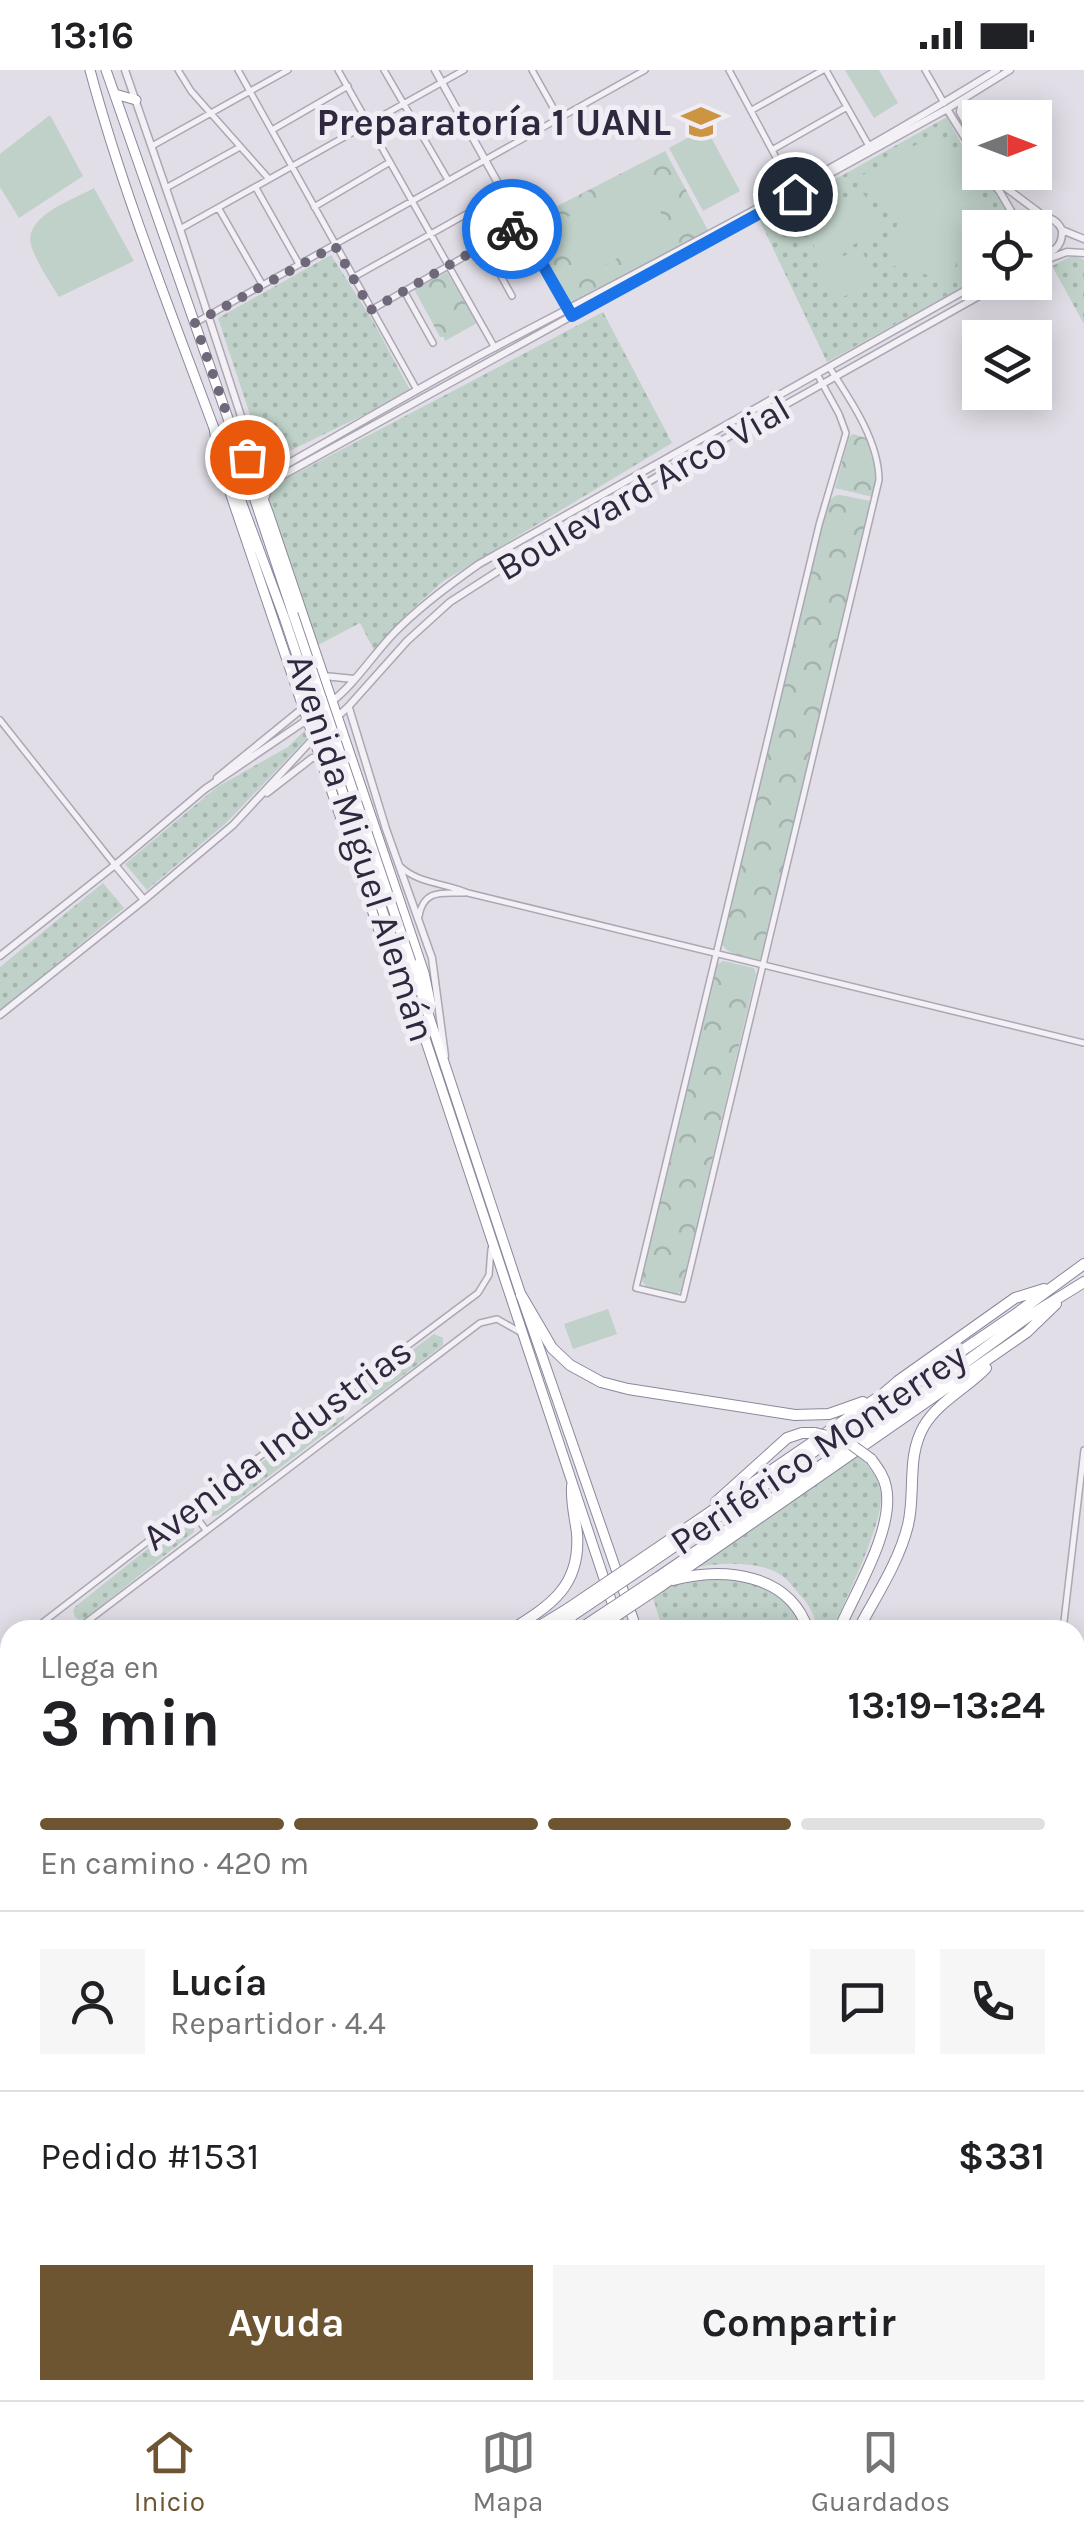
<!DOCTYPE html>
<html lang="es">
<head>
<meta charset="utf-8">
<style>
	body { margin:0; font-family:Karla,sans-serif; background:#f6f6f6; color:#202124; height:100vh; display:flex; flex-direction:column; font-size:38px; white-space:nowrap }
	* { box-sizing:border-box; margin:0 }
	p { font-size:32px; color:#757577 }
	.icon { flex:none; width:55px; height:55px; fill:none; stroke:currentColor; stroke-width:2; stroke-linecap:round; stroke-linejoin:round }
	.map { position:relative; flex:1; overflow:hidden }
	.panel { position:absolute; left:0px; top:1550px; width:1085px; height:780px; display:flex; flex-direction:column; background:#fff; border-radius:30px 30px 0 0; box-shadow:0 5px 25px #0003 }
	.panel>* { flex:none }
	.needle { width:65px; rotate:90deg }
	.controls { position:absolute; left:962px; top:30px; display:grid; gap:20px }
	.controls a { display:grid; place-items:center; width:90px; height:90px; border-radius:0px; background:#fff; box-shadow:0 5px 25px #0003; font-size:50px }
	.pin { position:absolute; display:grid; place-items:center; width:85px; height:85px; color:#fff; margin:-42px; border:5px solid #fff; border-radius:50%; box-shadow:0 2px 10px #0007 }
	.courier { position:absolute; display:grid; place-items:center; width:100px; height:100px; margin:-50px; border:8px solid #1a73e8; border-radius:50%; background:#fff; color:#222; box-shadow:0 2px 12px #0007 }
	.headline em { font-style:normal; font-weight:700 }
	.headline div { display:flex; flex-direction:column-reverse }
	.headline { display:flex; align-items:center; justify-content:space-between; height:170px; padding:0 40px }
	h1 { font-size:65px; font-weight:700; line-height:75px }
	.bar { display:grid; grid-template-columns:repeat(4,1fr); gap:15px 10px; align-content:center; height:120px; padding:0 40px }
	.bar i { height:12px; border-radius:8px; background:#e0e0e0 }
	.bar .active { background:#6d5532 }
	.bar p { grid-column:span 4 }
	.line { display:flex; align-items:center; gap:25px; padding:0 40px; border-top:2px solid #e0e0e0 }
	.line div { flex:1 }
	.round { display:grid; place-items:center; flex:none; width:105px; height:105px; border-radius:0px; background:#f6f6f6 }
	.primary-button { display:flex; gap:20px; margin-top:auto; padding:20px 40px }
	.primary-button a { flex:1; height:115px; border-radius:0px; background:#6d5532; color:#fff; font-size:40px; font-weight:700; line-height:115px; text-align:center }
	.primary-button a+a { background:#f6f6f6; color:#202124 }
	.status { display:flex; justify-content:space-between; align-items:center; height:70px; padding:0 50px; background:#fff; direction:ltr }
	.status svg { height:28px; fill:currentColor }
	.dock { display:flex; justify-content:space-around; align-items:center; height:140px; border-top:2px solid #e0e0e0; background:#fff; font-size:28px; color:#757577 }
	.dock a { display:grid; justify-items:center; gap:5px }
	.dock .active { color:#6d5532 }
	.map>svg:first-child { display:block }
	.grass { fill:url(#grass-dots) }
	.park { fill:url(#park-crowns) }
	.pitch { fill:#bfd1c8 }
	.lines { fill:none; stroke-linecap:round; stroke-linejoin:round }
	.minor-casing { stroke:#aca7b4; stroke-width:8 }
	.tertiary-casing { stroke:#aca7b4; stroke-width:9 }
	.trunk-casing { stroke:#8e869e; stroke-width:11 }
	.motorway-casing { stroke:#8e869e; stroke-width:12 }
	.minor { stroke:#f3f1f6; stroke-width:5 }
	.tertiary { stroke:#f3f1f6; stroke-width:6 }
	.secondary { stroke:#fff; stroke-width:8 }
	.trunk { stroke:#fff; stroke-width:9 }
	.motorway { stroke:#fff; stroke-width:10 }
	.trunk-bridge-casing { stroke:#8e869e; stroke-width:11; stroke-linecap:butt }
	.motorway-bridge-casing { stroke:#8e869e; stroke-width:12; stroke-linecap:butt }
	.trunk-bridge { stroke:#fff; stroke-width:9 }
	.motorway-bridge { stroke:#fff; stroke-width:10 }
	.done { stroke:#6e6879; stroke-width:10; stroke-dasharray:0 18 }
	.route { stroke:#1a73e8; stroke-width:12 }
	.labels { text-anchor:middle; dominant-baseline:central; stroke-width:10; stroke-linejoin:round; paint-order:stroke }
	.poi-label { font-size:38px; font-weight:bold; fill:#30283e; stroke:#f0edf5; text-anchor:end }
	.street-label { font-size:38px; fill:#30283e; stroke:#f0edf5 }
</style>
</head>
<body>
<div class="status"><b>13:16</b><svg viewBox="0 0 49 12"><path d="M0 12V9h3v3zM5 12V6h3v6zM10 12V3h3v9zM15 12V0h3v12zM26 1h20v11H26zM47 4h2v5h-2z"/></svg></div>
<div class="map">
<svg width="1084" height="2330" viewBox="0 0 1084 2330">
	<defs>
		<pattern id="grass-dots" width="8" height="8" patternUnits="userSpaceOnUse" patternTransform="scale(2.5)"><rect width="8" height="8" fill="#bfd1c8"/><path d="M2 2h.1M6 6h.1" fill="none" stroke="#a4b3ad" stroke-width="1.8" stroke-linecap="round"/></pattern>
		<pattern id="park-crowns" width="20" height="18" patternUnits="userSpaceOnUse" patternTransform="scale(2.5)"><rect width="20" height="18" fill="#bfd1c8"/><path d="M2 6a3 3 0 1 1 6 0M12 15a3 3 0 1 1 6 0" fill="none" stroke="#a4b3ad"/></pattern>
	</defs>
	<rect width="100%" height="100%" fill="#e1dee7"/>
	<path class="grass" d="M947,47L972,94L991,114L1015,157L980,158V207L827,292L760,151Z
		M331,185L373,251L411,322L275,388L265,390L218,248Z
		M1074,185L1084,190V254L1052,196Z
		M603,242L672,373L442,512L407,544L374,580L360,553L318,575L270,434V423L276,414Z
		M307,658L310,665L226,753L147,820L125,794L217,717L288,677Z
		M103,813L124,838L0,941V897Z
		M434,1264L443,1268V1275L368,1332L363,1334L358,1332L356,1325L358,1320Z
		M335,1338L343,1339L344,1349L218,1445L213,1446L208,1444L205,1437L208,1432Z
		M858,1385C870,1397 880,1408 881,1425C883,1454 845,1530 833,1560H817C816,1547 809,1534 800,1525C795,1520 790,1512 784,1507C759,1489 719,1493 691,1498Z
		M184,1450L194,1453V1462L86,1548L79,1550L75,1547L73,1540L76,1536Z
		M713,1508C750,1511 794,1514 802,1560H663L652,1525L667,1517Z
		M10,1945V2320H371L369,2330H0V1951Z
		M1075,2061L1084,2063V2282L1075,2255Z"/>
	<path class="park" d="M665,81L709,162L572,237L526,152Z
		M447,202L477,253L445,271L444,267H440L414,219Z
		M853,364L866,368C876,387 879,406 873,427L835,418L849,367Z
		M840,425L871,431L872,436L760,890C748,887 728,886 722,874L828,433L834,426Z
		M723,891L754,898L756,904L681,1221L676,1225C662,1222 645,1223 641,1207L715,901L717,894Z"/>
	<path class="pitch" d="M845,0H879L898,33L874,48Z
		M50,45L83,106L19,148L0,117V84Z
		M706,58L740,121L703,141L669,78Z
		M930,67L946,71L990,141L975,154L943,160L964,167L951,211L886,194L899,147L874,128L861,106Z
		M641,106L670,160L586,205L557,153Z
		M94,118L134,191L59,227C50,212 38,195 32,178C20,147 73,130 94,118Z
		M864,124L882,160L822,191L803,155Z
		M861,178L875,210L834,232L816,199Z
		M608,1239L617,1264L573,1279L564,1254Z"/>
	<g class="lines">
		<g class="minor-casing">
			<path id="minor" d="M178,0L191,21L269,109
				M238,0L417,320
				M338,0L495,278
				M384,0L448,110
				M532,0L559,48
				M729,0L794,121
				M826,0L869,76
				M925,0L944,33
				M752,40L823,0
				M272,60L348,16
				M152,76L288,0
				M772,80L847,37
				M166,118L240,77
				M256,118L299,194
				M314,137L390,92
				M219,139L262,214
				M180,159L464,0
				M484,175L512,226
				M354,207L504,123
				M404,221L433,273
				M371,240L520,155
				M195,253L645,0
				M817,304L839,344L846,363L819,455L636,1218L683,1229L879,410C879,371 850,329 829,297
				M0,650L115,795
				M401,797C419,814 446,813 468,823L1084,973
				M419,846C424,818 443,824 465,823
				M190,1439L206,1460
				M33,1560L190,1439L478,1223L489,1205L491,1179
				M76,1560L480,1253L497,1249L520,1262
				M1063,1560L1084,1380
				M0,1585L10,1577
				M0,1618L10,1610
				M372,2330L374,2320
				M404,2330L406,2320"/>
		</g>
		<g class="tertiary-casing">
			<path id="tertiary" d="M125,0L180,159L253,383C259,396 266,403 280,398C353,357 425,314 499,275C667,187 836,100 997,0
				M435,0L568,239
				M962,30L960,42L980,78
				M947,39L980,92
				M984,102L1000,122L1021,158
				M994,102L1005,117L1045,147
				M1028,158L1039,148C1050,146 1057,150 1062,160L1084,169
				M1035,181C1051,187 1063,177 1062,160
				M1037,193L1067,182L1084,183
				M265,429L269,417L276,409L947,39L1010,0
				M324,606L354,609
				M330,633C355,614 372,586 394,563C419,537 449,515 479,494L980,212
				M349,638L386,759L432,888L445,986
				M217,708L303,638
				M267,723L312,688H321
				M115,795L144,830
				M0,886L115,795L205,719L308,649
				M0,945L144,830L233,755L311,671L348,637L407,571L450,532L537,476L662,404L1004,212
				M904,2320L911,2330"/>
		</g>
		<g class="trunk-casing">
			<path id="trunk" d="M90,0C123,123 171,242 215,361
				M106,0L231,357
				M115,24L136,30
				M230,353L247,387L268,442L424,903L431,936
				M214,358L220,393L400,922L405,934L417,948
				M222,380L284,547
				M242,391L293,544
				M411,892L521,1225L637,1560
				M401,896L621,1560
				M879,2320L882,2330
				M892,2320L896,2330"/>
		</g>
		<g class="motorway-casing">
			<path id="motorway" d="M521,1225L552,1278L570,1295L601,1312L628,1319L795,1345L829,1344L863,1332
				M716,1432L787,1368L802,1363H815
				M646,1486L883,1324L898,1311L1015,1228L1044,1219
				M650,1493L1013,1246L1084,1194
				M657,1508L861,1368L1029,1246L1084,1212
				M673,1510C724,1497 789,1503 808,1560
				M661,1516L1027,1262L1056,1234
				M511,1560C551,1535 581,1516 577,1463C575,1447 571,1433 572,1416
				M533,1560L569,1538
				M550,1560L573,1545
				M839,1560C855,1522 895,1459 886,1417C884,1406 877,1397 871,1389
				M858,1560C876,1526 899,1492 908,1455C916,1422 906,1387 924,1356C938,1332 967,1318 986,1298
				M0,1907L10,1900
				M0,1920L10,1913
				M0,1930L10,1924
				M0,1942L10,1935"/>
		</g>
		<use href="#minor" class="minor"/>
		<use href="#tertiary" class="tertiary"/>
		<path class="secondary" d="M1075,2048L1084,2050"/>
		<use href="#trunk" class="trunk"/>
		<use href="#motorway" class="motorway"/>
		<g class="trunk-bridge-casing">
			<path id="trunk-bridge" d="M293,544L411,892
				M284,547L401,896"/>
		</g>
		<g class="motorway-bridge-casing">
			<path id="motorway-bridge" d="M815,1363L845,1370L871,1389
				M569,1538L646,1486
				M573,1545L650,1493
				M580,1559L657,1508
				M595,1560L661,1516"/>
		</g>
		<use href="#trunk-bridge" class="trunk-bridge"/>
		<use href="#motorway-bridge" class="motorway-bridge"/>
	</g>
	<g class="lines">
		<path class="done" d="M247,387L230,353L195,253L335,176L371,240L512,159"/>
		<path class="route" d="M512,159L520,155L572,246L795,124"/>
	</g>
	<defs>
		<g id="university-bare" transform="scale(3)"><path d="M0-5L7-2L0 1L-7-2ZM-4 1L0 2.5L4 1V4Q0 6-4 4Z" fill="#cc9544" stroke="#f0edf5" stroke-width="2.5" paint-order="stroke"/></g>
	</defs>
	<g fill-rule="evenodd">
		<use href="#university-bare" x="701" y="52"/>
	</g>
	<g class="labels">
		<g class="poi-label">
			<text x="671" y="52">Preparatoría 1 UANL</text>
		</g>
		<g class="street-label">
			<text transform="translate(643 418) rotate(-30)">Boulevard Arco Vial</text>
			<text transform="translate(361 778) rotate(72)">Avenida Miguel Alemán</text>
			<text transform="translate(277 1374) rotate(-37)">Avenida Industrias</text>
			<text transform="translate(818 1379) rotate(-34)">Periférico Monterrey</text>
		</g>
	</g>
</svg>
<div class="controls">
<a><svg class="needle" viewBox="-14 -14 28 28"><path d="M0-13l5 13h-10z" fill="#e53935"/><path d="M0 13l5-13h-10z" fill="#757577"/></svg></a>
<a><svg class="icon" aria-label="locate" viewBox="0 0 24 24"><circle cx="12" cy="12" r="6"/><path d="M12 2v4M12 18v4M2 12h4M18 12h4"/></svg></a>
<a><svg class="icon" aria-label="layers" viewBox="0 0 24 24"><path d="M12 4l9 5-9 5-9-5zM3 14l9 5 9-5"/></svg></a>
</div>
<div class="pin" style="left:247px;top:387px;background:#ea580c"><svg class="icon" aria-label="bag" viewBox="0 0 24 24"><path d="M5 8h14l-1 12H6zM9 8a3 3 0 0 1 6 0"/></svg></div>
<div class="pin" style="left:795px;top:124px;background:#1f2937"><svg class="icon" aria-label="home" viewBox="0 0 24 24"><path d="M3 11l9-7 9 7M6 9v11h12V9"/></svg></div>
<div class="courier" style="left:512px;top:159px"><svg class="icon" aria-label="bike" viewBox="0 0 24 24"><circle cx="6" cy="16" r="4"/><circle cx="18" cy="16" r="4"/><path d="M6 16l4-8h5l3 8M10 8l3 8H6M13 5h3"/></svg></div>
<section class="panel">
<div class="headline"><div><h1>3 min</h1><p>Llega en</p></div><em>13:19–13:24</em></div>
<div class="bar"><i class="active"></i><i class="active"></i><i class="active"></i><i></i><p>En camino · 420 m</p></div>
<div class="line" style="height:180px"><a class="round"><svg class="icon" aria-label="person" viewBox="0 0 24 24"><circle cx="12" cy="8" r="4"/><path d="M4 21q1-7 8-7t8 7"/></svg></a><div><b>Lucía</b><p>Repartidor · 4.4</p></div><a class="round"><svg class="icon" aria-label="chat" viewBox="0 0 24 24"><path d="M4 5h16v11H9l-5 4z"/></svg></a><a class="round"><svg class="icon" aria-label="phone" viewBox="0 0 24 24"><path d="M5 4h4l2 5-3 2q2 4 5 5l2-3 5 2v4C11 20 4 13 5 4z"/></svg></a></div>
<div class="line" style="height:130px"><div>Pedido #1531</div><b>$331</b></div>
<div class="primary-button"><a>Ayuda</a><a>Compartir</a></div>
</section>
</div>
<nav class="dock">
<a class="active"><svg class="icon" aria-label="home" viewBox="0 0 24 24"><path d="M3 11l9-7 9 7M6 9v11h12V9"/></svg>Inicio</a>
<a><svg class="icon" aria-label="map" viewBox="0 0 24 24"><path d="M3 6l6-2 6 2 6-2v14l-6 2-6-2-6 2zM9 4v14M15 6v14"/></svg>Mapa</a>
<a><svg class="icon" aria-label="saved" viewBox="0 0 24 24"><path d="M7 4h10v16l-5-4-5 4z"/></svg>Guardados</a>
</nav>
</body>
</html>
